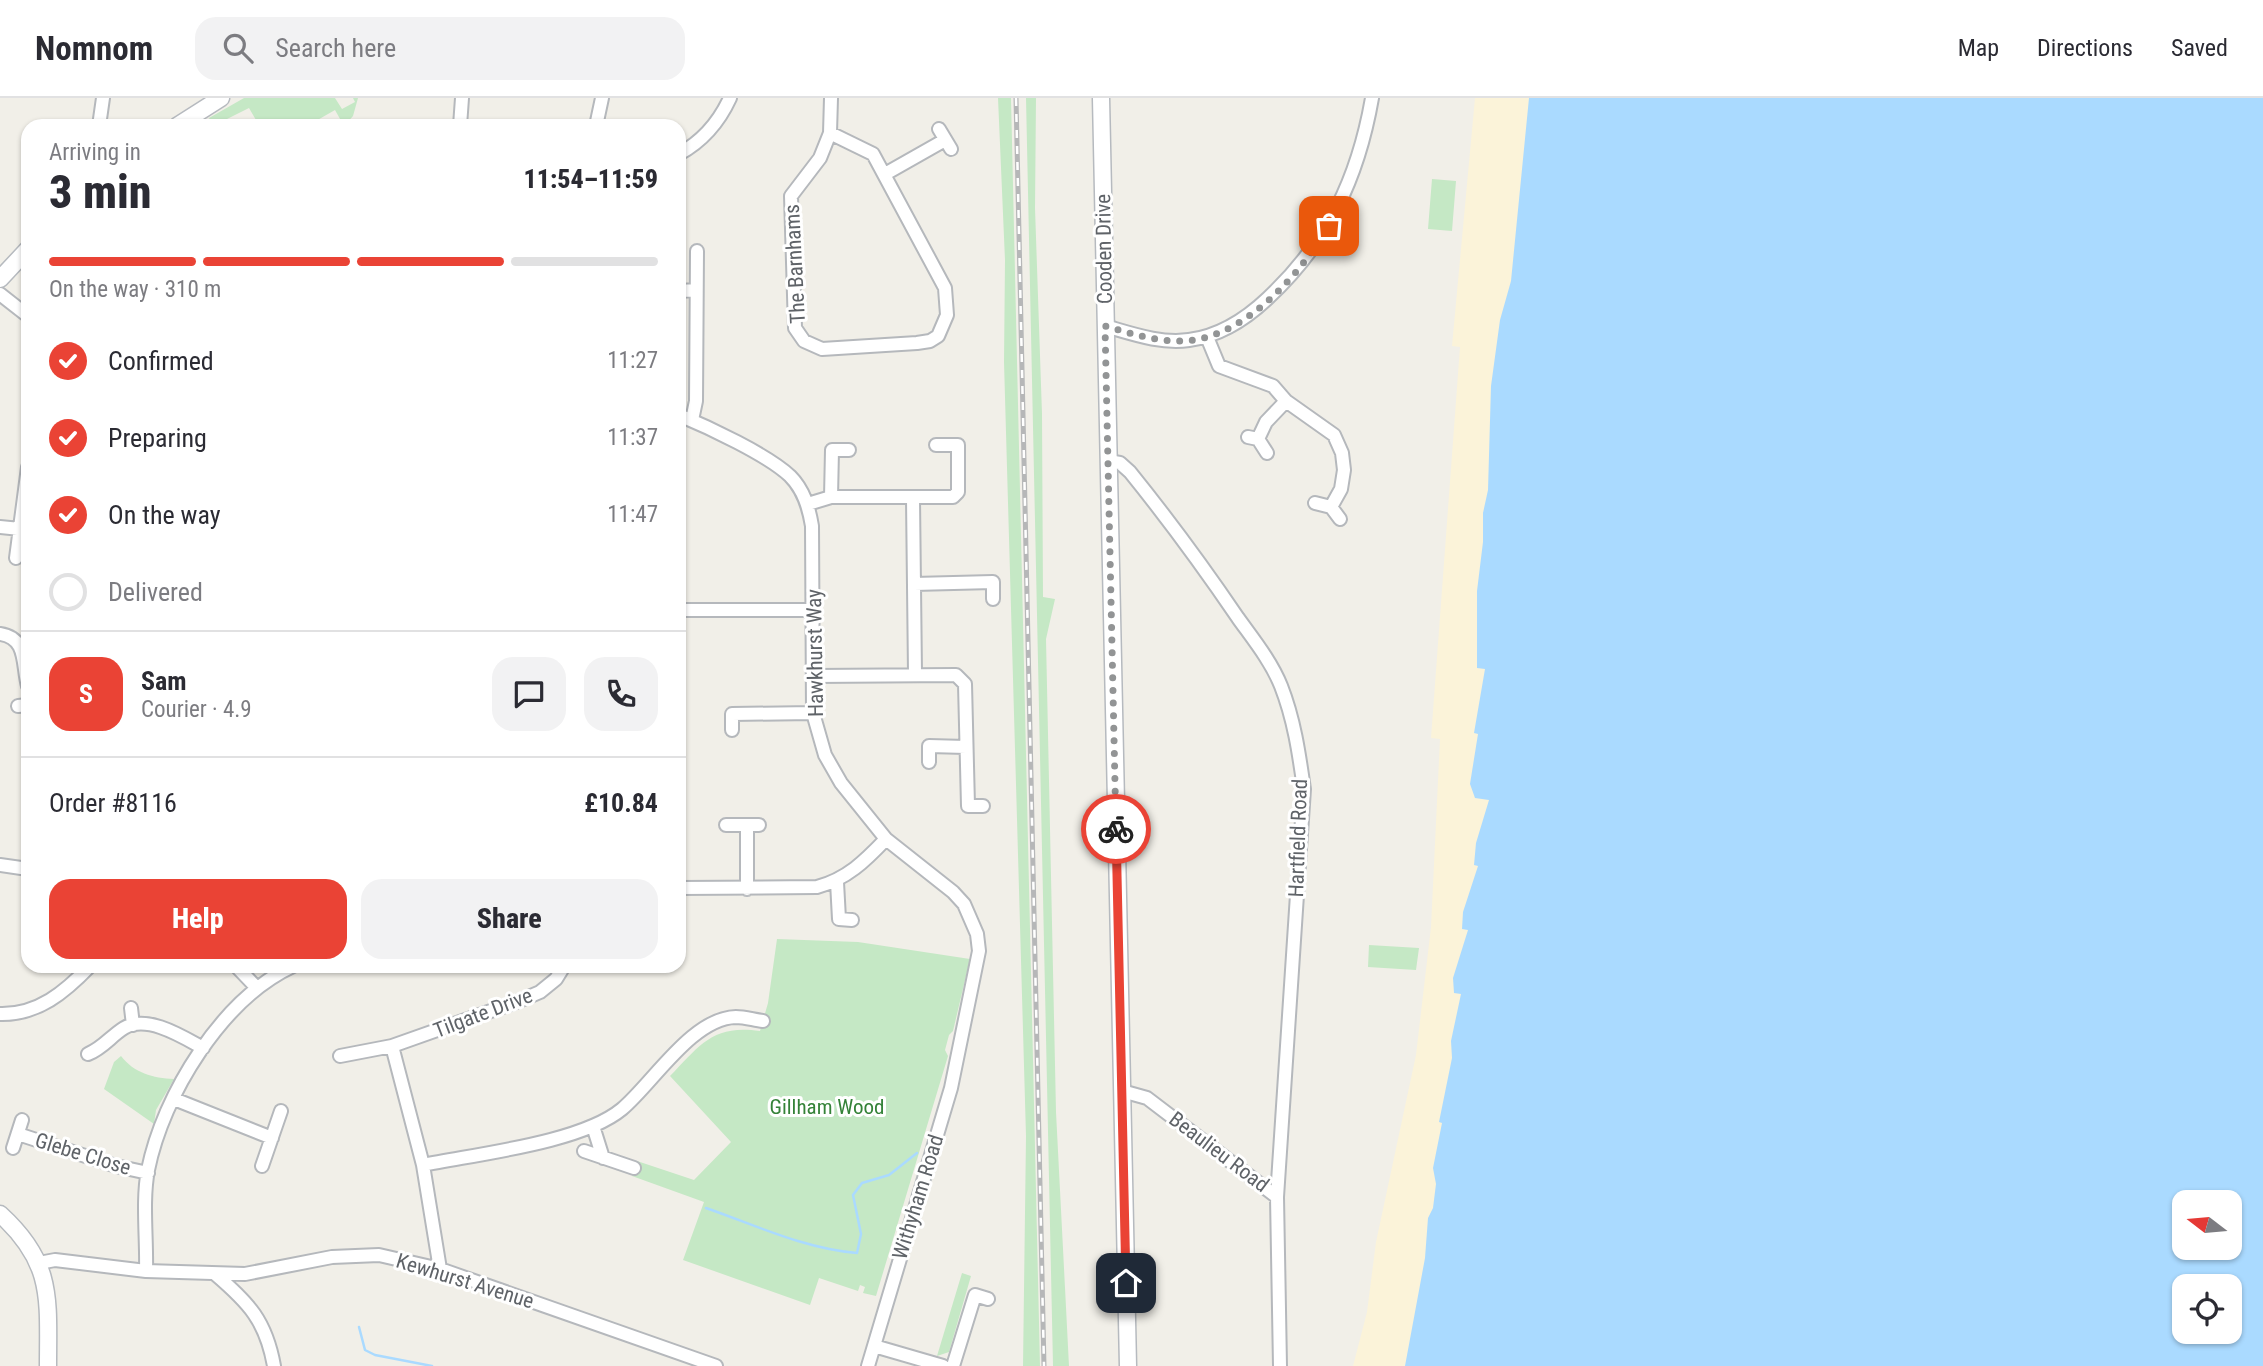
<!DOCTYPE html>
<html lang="en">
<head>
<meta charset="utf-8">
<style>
	body { margin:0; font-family:"Roboto Condensed",sans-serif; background:#f2f2f3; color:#2b2b33; height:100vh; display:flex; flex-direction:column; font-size:26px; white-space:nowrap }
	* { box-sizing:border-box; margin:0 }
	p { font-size:23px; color:#7c7c81 }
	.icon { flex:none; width:38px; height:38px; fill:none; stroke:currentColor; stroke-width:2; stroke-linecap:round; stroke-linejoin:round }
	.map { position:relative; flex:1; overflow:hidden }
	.panel { position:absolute; left:21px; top:21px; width:665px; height:854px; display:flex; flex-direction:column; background:#fff; border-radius:21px; box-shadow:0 2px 5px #0004 }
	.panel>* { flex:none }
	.needle { width:46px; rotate:286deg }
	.buttons { position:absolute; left:2172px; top:1092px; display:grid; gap:14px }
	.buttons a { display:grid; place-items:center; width:70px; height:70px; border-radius:14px; background:#fff; box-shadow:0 2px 5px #0004; font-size:35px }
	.pin { position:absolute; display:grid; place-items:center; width:60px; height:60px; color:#fff; margin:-30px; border-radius:14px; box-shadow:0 4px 10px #0006 }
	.courier { position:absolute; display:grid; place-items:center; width:70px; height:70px; margin:-35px; border:5px solid #ea4335; border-radius:50%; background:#fff; color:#222; box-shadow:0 2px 9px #0007 }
	.summary em { font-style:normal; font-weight:800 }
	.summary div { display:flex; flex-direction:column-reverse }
	.summary { display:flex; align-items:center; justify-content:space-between; height:119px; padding:0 28px }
	h1 { font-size:46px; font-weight:800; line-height:52px }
	.bar { display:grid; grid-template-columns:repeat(4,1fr); gap:10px 7px; align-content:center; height:84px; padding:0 28px }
	.bar i { height:9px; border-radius:5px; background:#e1e1e2 }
	.bar .on { background:#ea4335 }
	.bar p { grid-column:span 4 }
	.line { display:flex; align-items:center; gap:18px; padding:0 28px; border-top:2px solid #e1e1e2 }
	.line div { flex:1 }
	.round { display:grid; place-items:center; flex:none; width:74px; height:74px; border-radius:21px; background:#f2f2f3 }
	ol { padding:0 28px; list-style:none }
	li { display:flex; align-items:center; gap:21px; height:77px }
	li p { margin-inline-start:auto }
	li .icon { padding:7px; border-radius:50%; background:#ea4335; color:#fff; stroke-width:4 }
	li:last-child { color:#7c7c81 }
	li i { width:38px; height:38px; border:4px solid #e1e1e2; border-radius:50% }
	.action { display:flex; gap:14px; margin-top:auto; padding:14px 28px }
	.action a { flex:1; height:80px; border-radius:21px; background:#ea4335; color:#fff; font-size:28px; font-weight:800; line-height:80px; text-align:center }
	.action a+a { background:#f2f2f3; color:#2b2b33 }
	header { display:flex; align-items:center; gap:42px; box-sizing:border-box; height:98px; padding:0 35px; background:#fff; border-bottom:2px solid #e1e1e2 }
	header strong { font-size:33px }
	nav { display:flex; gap:38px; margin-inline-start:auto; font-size:24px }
	.search { width:490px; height:63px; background:#f2f2f3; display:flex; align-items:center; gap:18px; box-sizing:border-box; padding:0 24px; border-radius:21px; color:#7c7c81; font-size:26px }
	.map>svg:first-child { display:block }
	.green { fill:#c5e8c5 }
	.sand { fill:#fbf3d9 }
	.water { fill:#aadaff; fill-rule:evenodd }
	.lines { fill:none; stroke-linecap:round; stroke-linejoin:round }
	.stream { stroke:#aadaff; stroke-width:2.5 }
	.street-casing { stroke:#b5b8bc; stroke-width:16 }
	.secondary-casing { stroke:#b6babf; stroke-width:19 }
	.street { stroke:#fff; stroke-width:12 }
	.secondary { stroke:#fff; stroke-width:16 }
	.rail-casing { stroke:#b6b7b8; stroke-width:5 }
	.rail { stroke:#fff; stroke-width:2.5; stroke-dasharray:8; stroke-linecap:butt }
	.done { stroke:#929495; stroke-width:7; stroke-dasharray:0 12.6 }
	.route { stroke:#ea4335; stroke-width:9 }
	.labels { text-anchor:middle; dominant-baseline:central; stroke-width:6; stroke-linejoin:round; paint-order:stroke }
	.street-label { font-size:21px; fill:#5f6368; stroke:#fff }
	.park-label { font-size:21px; fill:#348238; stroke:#fff }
</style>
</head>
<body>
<header>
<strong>Nomnom</strong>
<div class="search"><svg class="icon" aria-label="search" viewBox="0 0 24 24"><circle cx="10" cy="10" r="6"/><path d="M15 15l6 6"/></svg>Search here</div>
<nav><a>Map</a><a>Directions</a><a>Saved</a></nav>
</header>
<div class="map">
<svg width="2263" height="1268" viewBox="0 0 2263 1268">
	<rect width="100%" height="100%" fill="#f1efe8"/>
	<path class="green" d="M244,0H335L342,11L355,4L353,0H358L353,18L344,28L335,12L307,28H247L256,22L249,10L213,28L209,20Z
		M998,0H1011L1040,1268H1023L1026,1038L1004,264L1005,162Z
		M1026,0H1036L1035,110L1042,316L1043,499L1055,501L1046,541L1056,1014L1069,1268H1053Z
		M1432,81L1456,83L1452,133L1428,131Z
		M777,841L858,844L970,861L953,933L949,937L945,952L948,958L876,1198L863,1195L865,1189L860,1187L858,1193L819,1180L810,1207L683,1162L704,1104L632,1078L637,1063L694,1082L731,1044L670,978C700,947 713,926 760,933L768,905Z
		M1369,847L1419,850L1416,872L1368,869Z
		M121,958C134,975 153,980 174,981L156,1012L154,1026L104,991L114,964Z
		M962,1175L971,1178L949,1254L937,1258Z"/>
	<path class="sand" d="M1475,0H1715L1615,1268H1353L1367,1214L1376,1144L1416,957L1431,829L1440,641L1431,640L1460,249L1452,248Z"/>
	<path class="water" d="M1529,0H2263V1268H1405L1425,1160L1428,1120L1433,1110L1436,1086L1433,1070L1442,1025L1439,1024L1452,960L1451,943L1461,896L1454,895L1453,880L1468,832L1462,831L1463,814L1478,768L1474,767L1476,745L1489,702L1475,700L1470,686L1478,636L1474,635L1485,571L1477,570V493L1483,444V415L1488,392L1491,288L1500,222L1511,183ZM2230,1104V1150H2184V1104ZM2230,1188V1234H2184V1188Z"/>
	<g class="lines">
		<path class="stream" d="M706,1110C755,1127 805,1151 857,1155L861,1136L853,1097L862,1085L889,1077L917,1055
			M359,1229L365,1252L375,1257L432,1268"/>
		<g class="street-casing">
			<path id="street" d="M99,28L103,0
				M460,28L462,0
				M596,28L602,0
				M939,31L951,51
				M830,35L873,56L945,190L947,217L938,238L930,243L917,245L822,251L804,243L795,230L791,98L820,60L830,35L831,0
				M679,56C703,43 719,24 730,0
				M885,76L945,42
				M679,193L696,192
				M0,196L28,218
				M1105,228C1133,236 1161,246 1189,242C1219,238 1247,220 1268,200C1328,144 1358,80 1372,0
				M1207,239L1219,268L1273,288L1286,303L1334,337L1342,355L1344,372L1341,391L1331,409
				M679,317C708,329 768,357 790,378C804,392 809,410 812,428L813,615L825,657L841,685L886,741L953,794L964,806L977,836L979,853L951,990L868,1268
				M692,322L696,303L697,153
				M1248,339L1258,341L1267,355
				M1258,341L1266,324L1286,303
				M1108,363L1120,365L1130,374C1168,421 1204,470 1238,520C1253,541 1271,563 1281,588C1294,621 1299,655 1304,691L1277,1099L1280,1268
				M831,399L832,352H849
				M913,401L915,575
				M1315,405L1331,409L1340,421
				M808,406L831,399H953L958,394V347H936
				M0,429L20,431
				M16,460L28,369
				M914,486L993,484V501
				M679,512H813
				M0,536C28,540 22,567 28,588
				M814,578L956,577L965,586L968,708H983
				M18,608L28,607
				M732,632V616L813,615
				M929,664V648L966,649
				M726,727H759
				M747,727V791
				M0,767L28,771
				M837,784L839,821L852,822
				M679,790L817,789C847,781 865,763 886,741
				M236,868L257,890
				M131,910L133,927
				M0,916C38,917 65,894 90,868
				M392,948L423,1067L440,1171
				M88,956C103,950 111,938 124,930C147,916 183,939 203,950
				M340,958L392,948L519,903L540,894L556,881L564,868
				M1122,993L1147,1000L1277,1099
				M174,1001L272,1040
				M593,1028L603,1060
				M18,1036L116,1068L148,1075
				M13,1050L22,1022
				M584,1053L634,1070
				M423,1067C476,1056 581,1045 622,1011C653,985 692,920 736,919C745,919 754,922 763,923
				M262,1068L281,1013
				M39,1165L55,1162L146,1173L245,1176L332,1159L379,1157L440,1171L716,1268
				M146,1173C147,1141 142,1103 148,1072C163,997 222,901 293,868
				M215,1176C249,1205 266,1223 274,1268
				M874,1248L943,1268
				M953,1268L975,1197L988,1201"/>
		</g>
		<g class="secondary-casing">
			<path id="secondary" d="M1101,0L1128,1268
				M177,28L221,0
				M0,181L28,151
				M0,1116C54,1165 48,1201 48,1268"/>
		</g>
		<use href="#street" class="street"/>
		<use href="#secondary" class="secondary"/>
		<g class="rail-casing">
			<path id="rail" d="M1016,0L1044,1268"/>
		</g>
		<use href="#rail" class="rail"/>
	</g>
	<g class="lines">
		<path class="done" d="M1116,731L1105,228C1132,236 1157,244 1185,243C1246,239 1300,176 1329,128"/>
		<path class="route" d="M1116,731L1126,1185"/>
	</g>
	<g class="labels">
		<g class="street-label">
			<text transform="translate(1104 151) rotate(-91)">Cooden Drive</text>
			<text transform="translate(795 166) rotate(-93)">The Barnhams</text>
			<text transform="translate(815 555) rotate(-91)">Hawkhurst Way</text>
			<text transform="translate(1298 740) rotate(-88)">Hartfield Road</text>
			<text transform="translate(483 915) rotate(-21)">Tilgate Drive</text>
			<text transform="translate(1219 1054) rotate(37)">Beaulieu Road</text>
			<text transform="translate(83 1056) rotate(17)">Glebe Close</text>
			<text transform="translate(918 1099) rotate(-73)">Withyham Road</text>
			<text transform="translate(465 1183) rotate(17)">Kewhurst Avenue</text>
		</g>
		<g class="park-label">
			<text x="827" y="1009">Gillham Wood</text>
		</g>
	</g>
</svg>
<div class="buttons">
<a><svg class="needle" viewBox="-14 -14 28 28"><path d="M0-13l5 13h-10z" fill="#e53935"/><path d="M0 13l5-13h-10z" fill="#7c7c81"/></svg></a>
<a><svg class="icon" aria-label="locate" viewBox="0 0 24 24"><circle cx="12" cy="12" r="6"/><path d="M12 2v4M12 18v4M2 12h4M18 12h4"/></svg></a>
</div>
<div class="pin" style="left:1329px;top:128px;background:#ea580c"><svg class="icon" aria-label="bag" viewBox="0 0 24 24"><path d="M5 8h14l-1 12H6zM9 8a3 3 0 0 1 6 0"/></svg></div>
<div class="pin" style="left:1126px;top:1185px;background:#1f2937"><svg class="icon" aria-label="home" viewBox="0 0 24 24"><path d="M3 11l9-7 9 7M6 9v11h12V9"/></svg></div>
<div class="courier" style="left:1116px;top:731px"><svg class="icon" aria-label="bike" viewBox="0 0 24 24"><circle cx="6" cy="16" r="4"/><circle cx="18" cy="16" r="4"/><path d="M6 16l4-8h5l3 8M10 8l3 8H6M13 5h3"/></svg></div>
<section class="panel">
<div class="summary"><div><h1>3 min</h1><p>Arriving in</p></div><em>11:54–11:59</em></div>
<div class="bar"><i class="on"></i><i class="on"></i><i class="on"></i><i></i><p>On the way · 310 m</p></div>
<ol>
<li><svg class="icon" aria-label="check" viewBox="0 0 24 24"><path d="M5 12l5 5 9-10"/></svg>Confirmed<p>11:27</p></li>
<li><svg class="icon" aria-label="check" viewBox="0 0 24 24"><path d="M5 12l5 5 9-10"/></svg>Preparing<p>11:37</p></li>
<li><svg class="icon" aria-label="check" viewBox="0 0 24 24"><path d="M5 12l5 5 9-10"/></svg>On the way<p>11:47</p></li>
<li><i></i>Delivered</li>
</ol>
<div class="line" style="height:126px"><b class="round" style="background:#ea4335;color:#fff">S</b><div><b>Sam</b><p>Courier · 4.9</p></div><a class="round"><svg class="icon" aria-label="chat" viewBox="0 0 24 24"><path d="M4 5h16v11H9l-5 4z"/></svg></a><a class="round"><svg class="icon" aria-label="phone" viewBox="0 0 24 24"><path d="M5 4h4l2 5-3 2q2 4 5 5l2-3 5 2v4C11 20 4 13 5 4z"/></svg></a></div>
<div class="line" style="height:91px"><div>Order #8116</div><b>£10.84</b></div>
<div class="action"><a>Help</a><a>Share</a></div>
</section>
</div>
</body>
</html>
